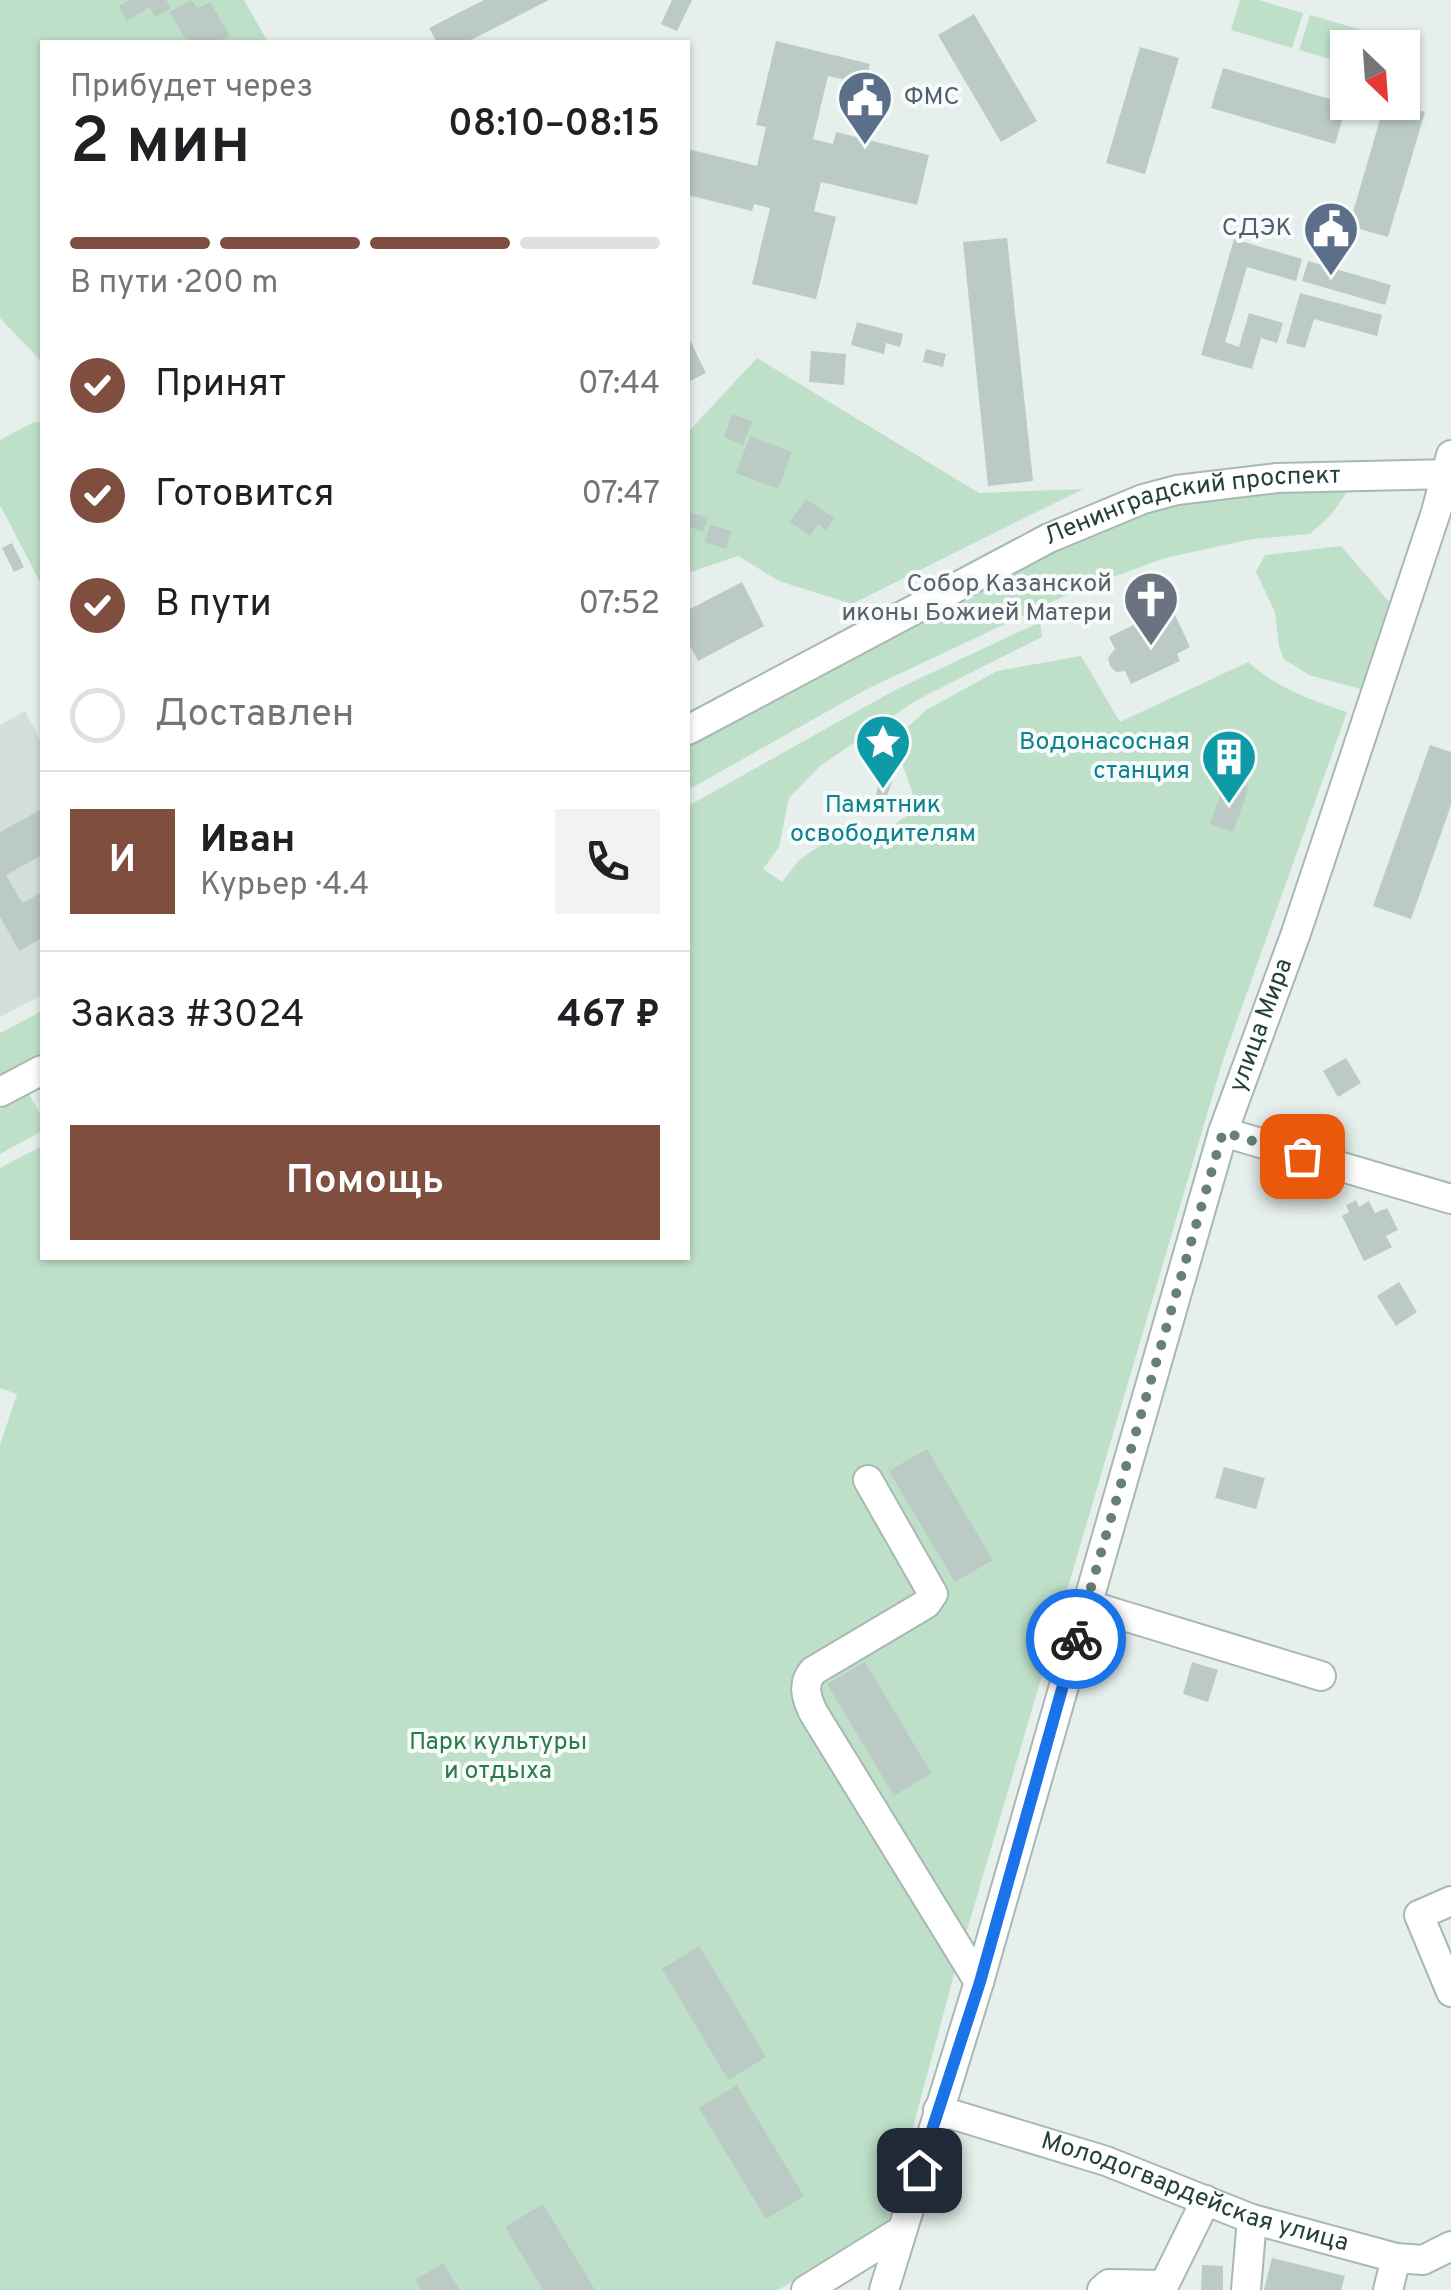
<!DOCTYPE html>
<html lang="ru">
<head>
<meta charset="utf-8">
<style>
	body { margin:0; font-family:Overpass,sans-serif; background:#f2f2f2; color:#202124; height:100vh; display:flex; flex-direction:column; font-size:38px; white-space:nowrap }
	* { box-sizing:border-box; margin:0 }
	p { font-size:32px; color:#757577 }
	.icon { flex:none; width:55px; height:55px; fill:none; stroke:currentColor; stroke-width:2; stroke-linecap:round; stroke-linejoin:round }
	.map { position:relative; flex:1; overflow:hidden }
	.sheet { position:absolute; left:40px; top:40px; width:650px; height:1220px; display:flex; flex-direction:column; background:#fff; border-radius:0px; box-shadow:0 2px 8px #0004 }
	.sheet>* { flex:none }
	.needle { width:65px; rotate:155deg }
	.fabs { position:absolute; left:1330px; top:30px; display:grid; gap:20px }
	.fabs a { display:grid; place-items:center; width:90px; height:90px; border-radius:0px; background:#fff; box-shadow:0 2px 8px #0004; font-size:50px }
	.pin { position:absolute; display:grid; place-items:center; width:85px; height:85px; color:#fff; margin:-42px; border-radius:20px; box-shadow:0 5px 15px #0006 }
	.courier { position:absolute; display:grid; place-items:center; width:100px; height:100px; margin:-50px; border:8px solid #1a73e8; border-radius:50%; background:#fff; color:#222; box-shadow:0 2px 12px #0007 }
	.overview em { font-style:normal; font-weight:600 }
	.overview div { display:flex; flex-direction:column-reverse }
	.overview { display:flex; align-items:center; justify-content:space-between; height:170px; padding:0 30px }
	h1 { font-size:65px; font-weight:600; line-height:75px }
	.bar { display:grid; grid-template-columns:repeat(4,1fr); gap:15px 10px; align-content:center; height:120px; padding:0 30px }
	.bar i { height:12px; border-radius:8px; background:#e0e0e0 }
	.bar .selected { background:#7f4e3f }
	.bar p { grid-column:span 4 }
	.line { display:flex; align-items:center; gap:25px; padding:0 30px; border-top:2px solid #e0e0e0 }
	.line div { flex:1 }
	.round { display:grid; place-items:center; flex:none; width:105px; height:105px; border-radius:0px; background:#f2f2f2 }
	ol { padding:0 30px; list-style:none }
	li { display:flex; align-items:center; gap:30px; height:110px }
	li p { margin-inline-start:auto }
	li .icon { padding:10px; border-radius:50%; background:#7f4e3f; color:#fff; stroke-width:4 }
	li:last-child { color:#757577 }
	li i { width:55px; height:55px; border:5px solid #e0e0e0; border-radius:50% }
	.action { display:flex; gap:20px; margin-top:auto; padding:20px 30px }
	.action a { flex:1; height:115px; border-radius:0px; background:#7f4e3f; color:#fff; font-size:40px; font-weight:600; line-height:115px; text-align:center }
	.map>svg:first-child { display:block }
	.built { fill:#d4dfda }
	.green { fill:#bfe0c8 }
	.building { fill:#bbcac4 }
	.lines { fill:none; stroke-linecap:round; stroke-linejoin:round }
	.minor-casing { stroke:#a8b8b2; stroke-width:32 }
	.minor { stroke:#fff; stroke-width:28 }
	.done { stroke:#687f78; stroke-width:10; stroke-dasharray:0 18 }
	.route { stroke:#1a73e8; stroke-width:12 }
	.labels { text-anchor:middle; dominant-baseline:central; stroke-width:8; stroke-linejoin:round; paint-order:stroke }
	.service-label { font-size:25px; fill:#4e5e75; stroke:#f7fbf9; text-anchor:start }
	.street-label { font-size:25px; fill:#24423a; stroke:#f7fbf9 }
	.worship-label { font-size:25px; fill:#5b616d; stroke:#f7fbf9; text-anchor:end }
	.culture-label { font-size:25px; fill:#0d838f; stroke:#f7fbf9; text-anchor:end }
	.park-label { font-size:25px; fill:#2d7a4b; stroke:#f7fbf9 }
</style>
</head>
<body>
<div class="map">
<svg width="1451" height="2290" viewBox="0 0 1451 2290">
	<rect width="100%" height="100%" fill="#e6efeb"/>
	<path class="built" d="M25,711L42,744V995L0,1017V725Z"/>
	<path class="green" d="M0,0H244L268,42H42V362L0,318Z
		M1240,0H1258L1303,13L1292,48L1231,30Z
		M1310,15L1362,30L1357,47L1348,48L1347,64L1299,50Z
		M757,358L979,493L1083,489L852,604L779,581L738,556L688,573V432Z
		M34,422L42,423V586L0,505V440Z
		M1349,489L1331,515L1310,534L1252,539L1165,558L1073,592L867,689L688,790V746L1052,554L1115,525L1174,503L1257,491Z
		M1341,546L1391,604L1364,690L1309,675L1284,659L1279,646L1275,612L1256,572L1265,555Z
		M1040,622L1042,637L915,701L820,766L789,798L779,847L763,869L782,882L799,860L830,839L893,825L918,809L894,740L926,710L997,671L1081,656L1120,722L1248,662C1277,688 1311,700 1347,712L1223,1060L955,1971L887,2224L778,2290H0V1445L17,1394L0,1388V1168L42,1146V1258H688V806L895,690Z
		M42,1011V1053L0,1075V1033Z
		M29,1094L42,1118V1131L0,1154V1109Z"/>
	<path class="building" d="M129,0H166L171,8L155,17L150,7L127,21L119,6Z
		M191,0L198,8L210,2L230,36L218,42H187L170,12Z
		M484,0H549L467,42H437L429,28Z
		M672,0H692L677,31L661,24Z
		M974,14L1037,121L1001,142L938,35Z
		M776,41L870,64L865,84L828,76L813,139L833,144L836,132L929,155L917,205L821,182L814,211L836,217L816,299L752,284L770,208L754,204L752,211L688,195V149L757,166L766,127L756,125Z
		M1140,47L1179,58L1145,174L1106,163Z
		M1223,68L1347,104L1335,144L1211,108Z
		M1385,102L1425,112L1388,237L1349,226Z
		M1007,238L1033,481L988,486L963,242Z
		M1234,239L1302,259L1296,281L1247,267L1225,342L1239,347L1249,313L1283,323L1277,343L1261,338L1252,369L1201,355Z
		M1308,261L1391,285L1385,305L1302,281Z
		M1300,293L1382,315L1377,336L1314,319L1305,348L1286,343Z
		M857,322L903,334L900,347L886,343L884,354L851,345Z
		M688,336L706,373L688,382Z
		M926,349L946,354L943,367L923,362Z
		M811,351L846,354L844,385L809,382Z
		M732,414L752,421L743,445L724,437Z
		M750,436L792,452L778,489L736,473Z
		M806,499L834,518L826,530L818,524L810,536L790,522Z
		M688,511L708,518L703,532L688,526Z
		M710,525L731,531L726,549L705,542Z
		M12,543L24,567L14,572L2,548Z
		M742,582L764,626L698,661L688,642V610Z
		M1158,613L1161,621L1175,615L1190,647L1177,654L1180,661L1131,684L1125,671L1116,672L1110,666L1108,658L1115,649L1109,637Z
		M1430,745L1451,752V805L1411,919L1373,906Z
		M890,770L895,772L887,797L889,813L884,814L881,796H876L878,786L883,787Z
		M1226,779L1249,787L1233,832L1210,824Z
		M42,809V855L6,875L22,903L42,892V938L19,951L0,916V832Z
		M1346,1058L1361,1083L1338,1097L1323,1071Z
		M1315,1123L1340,1140L1332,1151L1307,1134Z
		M1356,1200L1359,1207L1369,1201L1375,1213L1387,1208L1398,1230L1386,1236L1392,1247L1364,1261L1342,1216L1349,1212L1346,1205Z
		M1399,1282L1417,1312L1396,1326L1377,1296Z
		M927,1449L993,1560L955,1582L889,1471Z
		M1224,1467L1265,1478L1256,1509L1215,1498Z
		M865,1662L931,1773L894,1796L827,1684Z
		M1192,1662L1218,1670L1208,1702L1183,1694Z
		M699,1946L766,2057L728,2080L662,1969Z
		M737,2085L804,2196L766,2219L699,2108Z
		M543,2204L595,2290H543L505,2227Z
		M1272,2258L1345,2276L1341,2290H1264Z
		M443,2263L460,2290H421L415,2280Z
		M1202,2265L1223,2266V2290H1201Z"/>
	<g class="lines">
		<g class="minor-casing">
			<g id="minor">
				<path id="s1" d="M688,730L1049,538L1143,499L1177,490L1277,478L1451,474"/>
				<path d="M0,1092L42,1070"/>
				<path d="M1223,1132L1451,1199"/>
				<path d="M868,1480L933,1594L926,1604L813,1671C802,1684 806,1697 813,1712L979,1982"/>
				<path d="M1085,1604L1321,1676"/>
				<path d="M1451,1901L1419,1915L1451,1992"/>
				<path id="s2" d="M938,2110L1106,2161L1252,2219L1396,2258L1423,2260L1451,2246"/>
				<path d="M806,2290L901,2231"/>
				<path id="s3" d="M884,2290L979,1982L1223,1132L1296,933L1436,512L1451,455"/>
				<path d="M1102,2290L1109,2284L1164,2285L1206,2200"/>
				<path d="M1246,2290L1252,2219"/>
				<path d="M1388,2290L1396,2258"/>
			</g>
		</g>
		<use href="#minor" class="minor"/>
	</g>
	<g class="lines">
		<path class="done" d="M1076,1639L1223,1132L1302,1156"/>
		<path class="route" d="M919,2170L980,1982L1076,1639"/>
	</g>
	<defs>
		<g id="civic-pin" transform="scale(2.875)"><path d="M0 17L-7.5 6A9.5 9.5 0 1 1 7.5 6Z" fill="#5c6f8a" stroke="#f7fbf9"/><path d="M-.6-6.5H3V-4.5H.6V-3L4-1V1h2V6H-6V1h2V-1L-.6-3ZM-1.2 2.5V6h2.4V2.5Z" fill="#fff"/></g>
		<g id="church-pin" transform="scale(2.875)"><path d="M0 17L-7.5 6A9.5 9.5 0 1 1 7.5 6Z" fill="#6b7280" stroke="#f7fbf9"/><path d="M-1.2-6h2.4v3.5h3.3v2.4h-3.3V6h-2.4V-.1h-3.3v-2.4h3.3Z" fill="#fff"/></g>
		<g id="sight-pin" transform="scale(2.875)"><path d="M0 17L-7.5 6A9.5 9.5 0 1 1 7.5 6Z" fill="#0f9aa8" stroke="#f7fbf9"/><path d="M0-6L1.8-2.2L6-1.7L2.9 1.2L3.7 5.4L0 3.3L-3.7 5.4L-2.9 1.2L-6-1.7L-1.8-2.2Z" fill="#fff"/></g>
		<g id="building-pin" transform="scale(2.875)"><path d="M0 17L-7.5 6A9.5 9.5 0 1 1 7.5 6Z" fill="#0f9aa8" stroke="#f7fbf9"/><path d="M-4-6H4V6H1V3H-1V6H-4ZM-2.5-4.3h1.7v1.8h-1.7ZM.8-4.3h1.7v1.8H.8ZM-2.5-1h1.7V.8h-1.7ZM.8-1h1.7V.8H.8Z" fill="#fff"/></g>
	</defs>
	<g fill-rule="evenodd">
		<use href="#civic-pin" x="865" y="98"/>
		<use href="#civic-pin" x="1331" y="229"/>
		<use href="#church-pin" x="1151" y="599"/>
		<use href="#sight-pin" x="883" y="742"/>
		<use href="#building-pin" x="1229" y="757"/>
	</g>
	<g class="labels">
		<g class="service-label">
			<text x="904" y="98">ФМС</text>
			<text x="1292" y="229" text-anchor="end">СДЭК</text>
		</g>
		<g class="street-label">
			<text stroke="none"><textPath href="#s1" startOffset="558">Ленинградский проспект</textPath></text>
			<text stroke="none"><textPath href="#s3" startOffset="1320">улица Мира</textPath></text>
			<text stroke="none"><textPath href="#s2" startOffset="270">Молодогвардейская улица</textPath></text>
		</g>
		<g class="worship-label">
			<text x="1112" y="585">Собор Казанской<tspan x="1112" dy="29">иконы Божией Матери</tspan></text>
		</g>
		<g class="culture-label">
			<text x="1190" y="743">Водонасосная<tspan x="1190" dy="29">станция</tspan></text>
			<text x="883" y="806" text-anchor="middle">Памятник<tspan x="883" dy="29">освободителям</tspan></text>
		</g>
		<g class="park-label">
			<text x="498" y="1743">Парк культуры<tspan x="498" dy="29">и отдыха</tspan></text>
		</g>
	</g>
</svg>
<div class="fabs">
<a><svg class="needle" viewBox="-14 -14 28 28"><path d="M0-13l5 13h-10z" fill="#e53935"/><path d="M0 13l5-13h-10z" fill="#757577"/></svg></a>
</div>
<div class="pin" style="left:1302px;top:1156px;background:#ea580c"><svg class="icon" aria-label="bag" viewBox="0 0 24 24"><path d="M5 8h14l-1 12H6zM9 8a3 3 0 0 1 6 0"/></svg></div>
<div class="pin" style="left:919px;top:2170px;background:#1f2937"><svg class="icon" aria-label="home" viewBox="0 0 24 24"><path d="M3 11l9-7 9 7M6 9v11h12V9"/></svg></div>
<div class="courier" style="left:1076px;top:1639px"><svg class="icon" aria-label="bike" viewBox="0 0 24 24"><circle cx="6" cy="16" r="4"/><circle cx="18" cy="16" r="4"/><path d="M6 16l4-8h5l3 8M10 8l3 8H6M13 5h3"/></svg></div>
<section class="sheet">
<div class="overview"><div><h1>2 мин</h1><p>Прибудет через</p></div><em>08:10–08:15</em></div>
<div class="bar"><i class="selected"></i><i class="selected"></i><i class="selected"></i><i></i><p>В пути · 200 m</p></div>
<ol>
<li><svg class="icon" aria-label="check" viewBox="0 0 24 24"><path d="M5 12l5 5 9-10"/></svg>Принят<p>07:44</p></li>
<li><svg class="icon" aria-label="check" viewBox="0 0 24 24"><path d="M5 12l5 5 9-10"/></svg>Готовится<p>07:47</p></li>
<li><svg class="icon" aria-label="check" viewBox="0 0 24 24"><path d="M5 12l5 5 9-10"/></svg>В пути<p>07:52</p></li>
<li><i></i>Доставлен</li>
</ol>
<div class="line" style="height:180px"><b class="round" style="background:#7f4e3f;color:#fff">И</b><div><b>Иван</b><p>Курьер · 4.4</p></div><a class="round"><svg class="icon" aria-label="phone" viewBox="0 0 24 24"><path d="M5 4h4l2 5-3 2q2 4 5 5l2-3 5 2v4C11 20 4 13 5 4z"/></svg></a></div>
<div class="line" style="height:130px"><div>Заказ #3024</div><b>467 ₽</b></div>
<div class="action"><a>Помощь</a></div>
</section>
</div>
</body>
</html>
